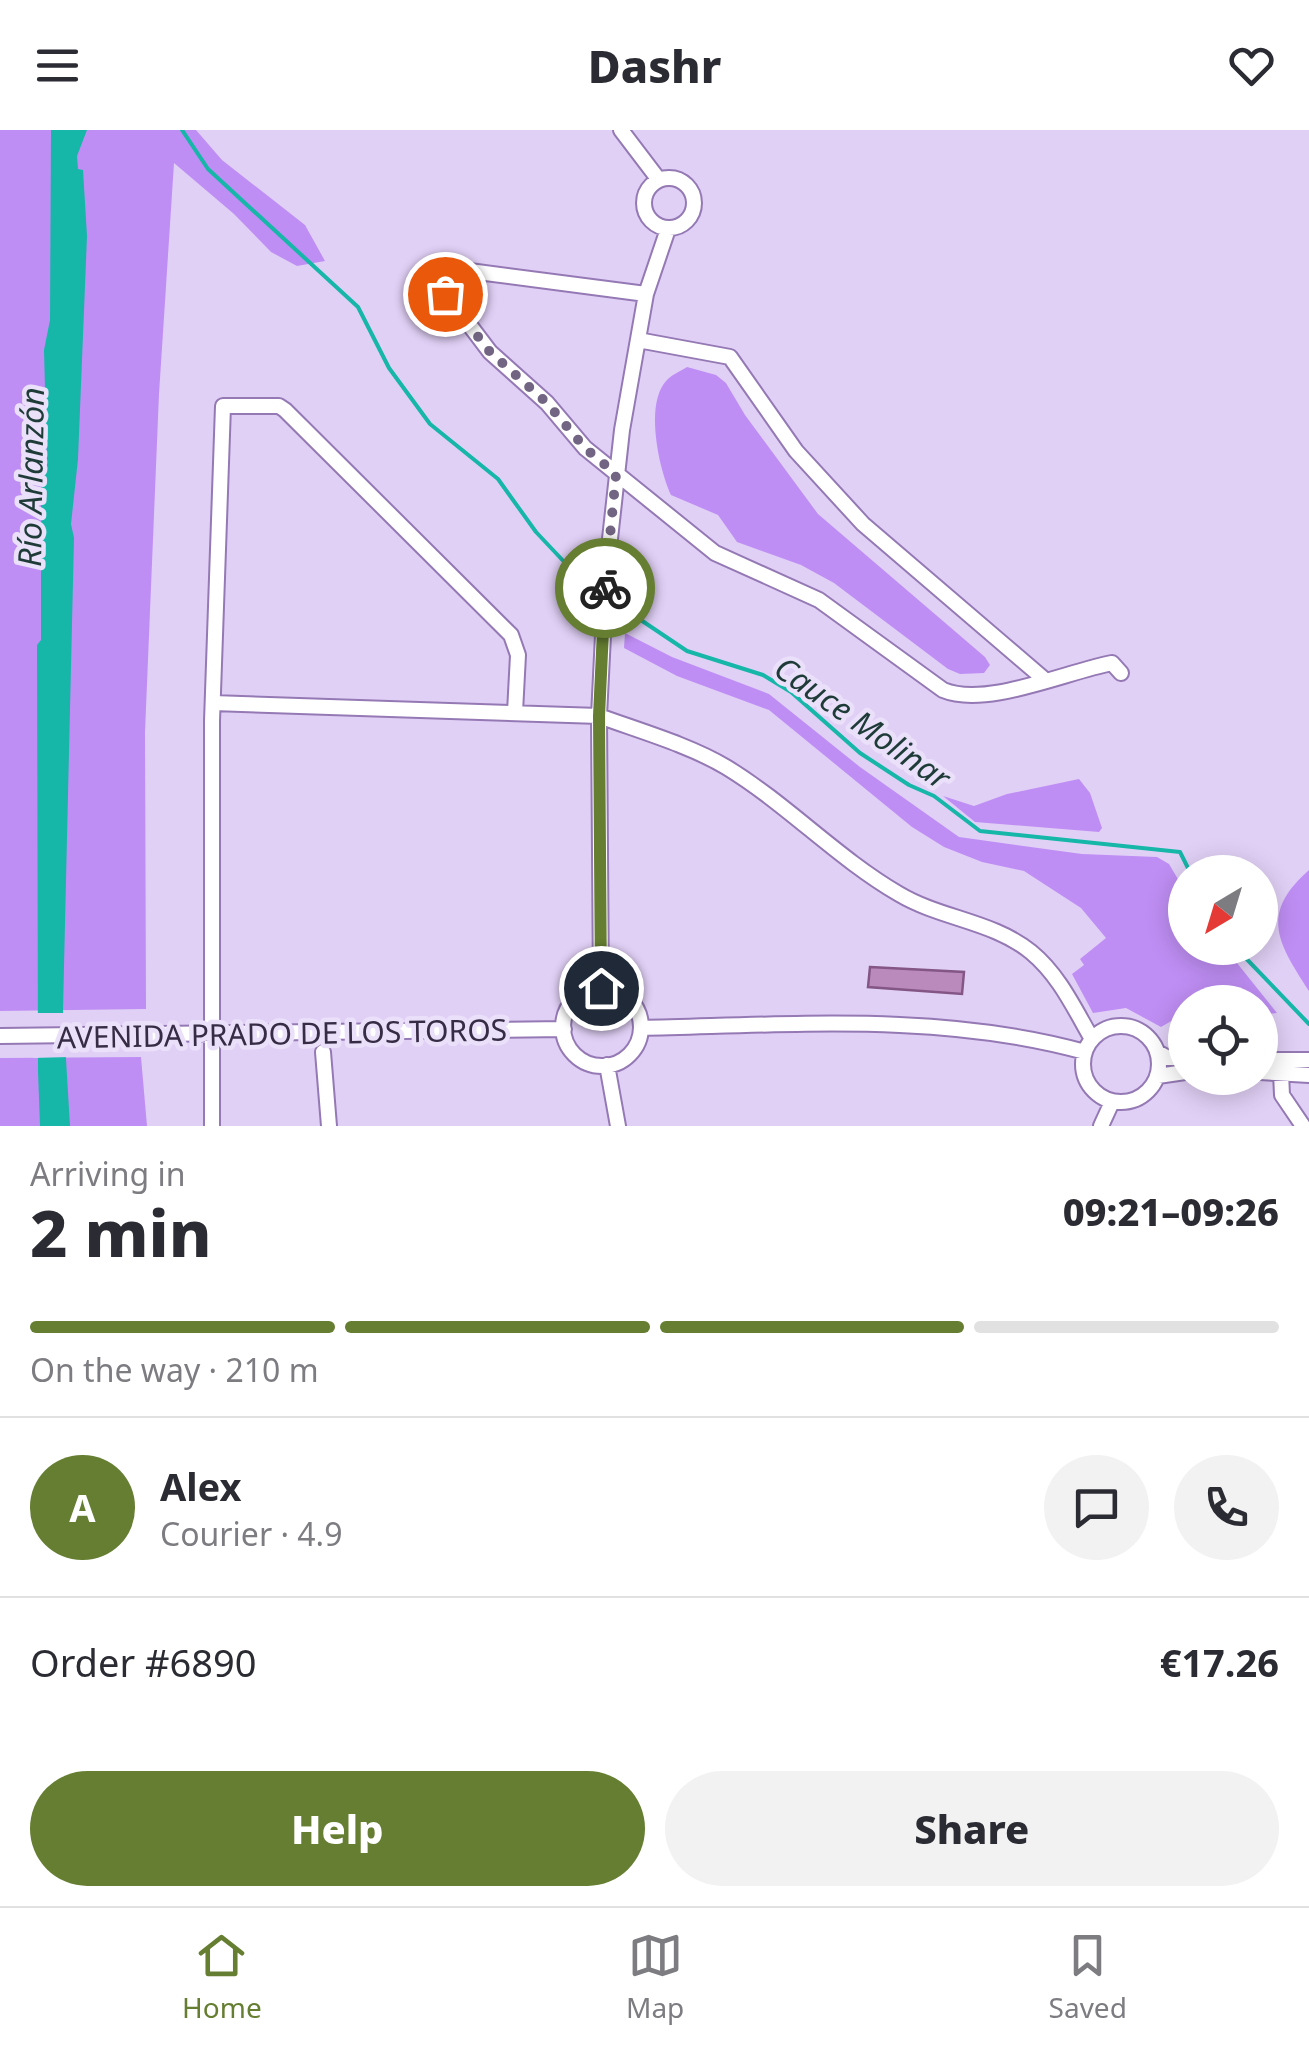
<!DOCTYPE html>
<html lang="en">
<head>
<meta charset="utf-8">
<style>
	body { margin:0; font-family:"Noto Sans",sans-serif; background:#f2f2f3; color:#2b2b33; height:100vh; display:flex; flex-direction:column; font-size:38px; white-space:nowrap }
	* { box-sizing:border-box; margin:0 }
	p { font-size:32px; color:#7c7c81 }
	.icon { flex:none; width:55px; height:55px; fill:none; stroke:currentColor; stroke-width:2; stroke-linecap:round; stroke-linejoin:round }
	.map { position:relative; height:996px; overflow:hidden }
	.details { display:flex; flex-direction:column; background:#fff; flex:1 }
	.details>* { flex:none }
	.needle { width:65px; rotate:218deg }
	.tools { position:absolute; left:1168px; top:725px; display:grid; gap:20px }
	.tools a { display:grid; place-items:center; width:110px; height:110px; border-radius:50%; background:#fff; box-shadow:0 5px 25px #0003; font-size:50px }
	.pin { position:absolute; display:grid; place-items:center; width:85px; height:85px; color:#fff; margin:-42px; border:5px solid #fff; border-radius:50%; box-shadow:0 2px 10px #0007 }
	.courier { position:absolute; display:grid; place-items:center; width:100px; height:100px; margin:-50px; border:8px solid #657e31; border-radius:50%; background:#fff; color:#222; box-shadow:0 2px 12px #0007 }
	.summary em { font-style:normal; font-weight:800 }
	.summary div { display:flex; flex-direction:column-reverse }
	.summary { display:flex; align-items:center; justify-content:space-between; height:170px; padding:0 30px }
	h1 { font-size:65px; font-weight:800; line-height:75px }
	.bar { display:grid; grid-template-columns:repeat(4,1fr); gap:15px 10px; align-content:center; height:120px; padding:0 30px }
	.bar i { height:12px; border-radius:8px; background:#e1e1e2 }
	.bar .on { background:#657e31 }
	.bar p { grid-column:span 4 }
	.line { display:flex; align-items:center; gap:25px; padding:0 30px; border-top:2px solid #e1e1e2 }
	.line div { flex:1 }
	.round { display:grid; place-items:center; flex:none; width:105px; height:105px; border-radius:52px; background:#f2f2f3 }
	.button { display:flex; gap:20px; margin-top:auto; padding:20px 30px }
	.button a { flex:1; height:115px; border-radius:60px; background:#657e31; color:#fff; font-size:40px; font-weight:800; line-height:115px; text-align:center }
	.button a+a { background:#f2f2f3; color:#2b2b33 }
	header { display:flex; justify-content:space-between; align-items:center; height:130px; padding:0 30px; background:#fff; font-size:45px; font-weight:800 }
	.dock { display:flex; justify-content:space-around; align-items:center; height:140px; border-top:2px solid #e1e1e2; background:#fff; font-size:28px; color:#7c7c81 }
	.dock a { display:grid; justify-items:center; gap:5px }
	.dock .on { color:#657e31 }
	.map>svg:first-child { display:block }
	.green { fill:#bf8ef4 }
	.water { fill:#16b6a8 }
	.pier { fill:#e1d0f6 }
	.lines { fill:none; stroke-linecap:round; stroke-linejoin:round }
	.stream { stroke:#16b6a8; stroke-width:4 }
	.building { fill:#bb8abd; stroke:#835686; stroke-width:2.5 }
	.street-casing { stroke:#9479b4; stroke-width:18 }
	.street { stroke:#fff; stroke-width:14 }
	.done { stroke:#726583; stroke-width:10; stroke-dasharray:0 18 }
	.route { stroke:#657e31; stroke-width:12 }
	.labels { text-anchor:middle; dominant-baseline:central; stroke-width:9; stroke-linejoin:round; paint-order:stroke }
	.street-label { font-size:30px; fill:#372c45; stroke:#ebe0fa }
	.water-label { font-size:32px; font-style:italic; fill:#1e3b38; stroke:#ebe0fa }
</style>
</head>
<body>
<header><svg class="icon" aria-label="menu" viewBox="0 0 24 24"><path d="M4 6h16M4 12h16M4 18h16"/></svg>Dashr<svg class="icon" aria-label="heart" viewBox="0 0 24 24"><path d="M12 20l-8-8c-3-5 5-10 8-4 3-6 11-1 8 4z"/></svg></header>
<div class="map">
<svg width="1309" height="996" viewBox="0 0 1309 996">
	<rect width="100%" height="100%" fill="#e1d0f6"/>
	<path class="green" d="M0,0H196L222,30L305,95L325,131L297,136L271,122L234,84L174,33L159,264L145,602L146,879L0,881Z
		M687,237L716,245L726,253L745,285L818,384L985,527L990,535L984,543L960,544L948,539L834,453L801,435L737,412L718,385L671,365C659,339 644,273 667,250C671,245 681,241 687,237Z
		M625,503L672,527L769,564L860,637L959,707L1082,724L1157,727L1169,734L1185,761V818H1225L1277,883L1260,885V872H1185V883L1161,897L1126,878L1093,883L1072,844L1084,835L1080,829L1106,808L1081,778L1024,741L982,732L944,717L912,697L769,580L677,546L624,518Z
		M1079,649L1090,663L1102,698L1099,702L975,692L943,666L974,676L1007,664Z
		M1309,740V861C1278,813 1259,784 1309,740Z
		M141,927L147,996H0V928Z"/>
	<path class="water" d="M51,0H87L77,26L78,39L83,40L87,106L78,329L71,394L74,408L63,879L70,996H40L38,941L37,515L41,510V343L47,336L44,220L50,190Z"/>
	<path class="pier" d="M32,883H68L69,927L33,928Z"/>
	<g class="lines">
		<path class="stream" d="M182,0L208,39L358,177L389,238L430,294L498,349L536,402L569,437L601,462
			M608,468L687,521L763,545L791,562L860,623L909,655L934,666L980,701L1180,722L1190,742
			M1236,818L1309,894"/>
	</g>
	<path class="building" d="M870,837L964,842L962,864L868,857Z"/>
	<g class="lines">
		<g class="street-casing">
			<path id="street" d="M621,0L659,50
				M644 73a25 25 0 1 1 50 0a25 25 0 1 1-50 0Z
				M646,164L462,140L441,149L440,156L490,222L547,273L585,318L715,423L819,470L943,560C986,578 1065,542 1112,533L1121,543
				M638,210L730,227L796,321L863,394L1044,549
				M213,573L599,586C640,601 689,615 726,637C787,674 837,728 899,764C941,789 993,791 1031,822C1059,845 1074,878 1092,909
				M601,858L599,586L606,445L622,300L646,164L668,99
				M563 897a39 39 0 1 1 78 0a39 39 0 1 1-78 0Z
				M1083 934a38 38 0 1 1 76 0a38 38 0 1 1-76 0Z
				M641,898C789,895 941,882 1085,922
				M0,906L564,899
				M323,922L329,996
				M1157,922L1168,928H1185
				M1260,930H1309
				M607,935L618,996
				M1260,942L1309,945
				M1281,943L1282,965L1303,996
				M1158,946L1185,942
				M212,996V591L223,276H279L285,280L511,505L518,525L515,582
				M1101,996L1112,972"/>
		</g>
		<use href="#street" class="street"/>
	</g>
	<g class="lines">
		<path class="done" d="M445,164L490,222L547,273L585,318L616,344L605,458"/>
		<path class="route" d="M601,858L599,586L605,458"/>
	</g>
	<g class="labels">
		<g class="street-label">
			<text transform="translate(282 903) rotate(-1)">AVENIDA PRADO DE LOS TOROS</text>
		</g>
		<g class="water-label">
			<text transform="translate(30 347) rotate(-89)">Río Arlanzón</text>
			<text transform="translate(863 592) rotate(35)">Cauce Molinar</text>
		</g>
	</g>
</svg>
<div class="tools">
<a><svg class="needle" viewBox="-14 -14 28 28"><path d="M0-13l5 13h-10z" fill="#e53935"/><path d="M0 13l5-13h-10z" fill="#7c7c81"/></svg></a>
<a><svg class="icon" aria-label="locate" viewBox="0 0 24 24"><circle cx="12" cy="12" r="6"/><path d="M12 2v4M12 18v4M2 12h4M18 12h4"/></svg></a>
</div>
<div class="pin" style="left:445px;top:164px;background:#ea580c"><svg class="icon" aria-label="bag" viewBox="0 0 24 24"><path d="M5 8h14l-1 12H6zM9 8a3 3 0 0 1 6 0"/></svg></div>
<div class="pin" style="left:601px;top:858px;background:#1f2937"><svg class="icon" aria-label="home" viewBox="0 0 24 24"><path d="M3 11l9-7 9 7M6 9v11h12V9"/></svg></div>
<div class="courier" style="left:605px;top:458px"><svg class="icon" aria-label="bike" viewBox="0 0 24 24"><circle cx="6" cy="16" r="4"/><circle cx="18" cy="16" r="4"/><path d="M6 16l4-8h5l3 8M10 8l3 8H6M13 5h3"/></svg></div>
</div>
<section class="details">
<div class="summary"><div><h1>2 min</h1><p>Arriving in</p></div><em>09:21–09:26</em></div>
<div class="bar"><i class="on"></i><i class="on"></i><i class="on"></i><i></i><p>On the way · 210 m</p></div>
<div class="line" style="height:180px"><b class="round" style="background:#657e31;color:#fff">A</b><div><b>Alex</b><p>Courier · 4.9</p></div><a class="round"><svg class="icon" aria-label="chat" viewBox="0 0 24 24"><path d="M4 5h16v11H9l-5 4z"/></svg></a><a class="round"><svg class="icon" aria-label="phone" viewBox="0 0 24 24"><path d="M5 4h4l2 5-3 2q2 4 5 5l2-3 5 2v4C11 20 4 13 5 4z"/></svg></a></div>
<div class="line" style="height:130px"><div>Order #6890</div><b>€17.26</b></div>
<div class="button"><a>Help</a><a>Share</a></div>
</section>
<nav class="dock">
<a class="on"><svg class="icon" aria-label="home" viewBox="0 0 24 24"><path d="M3 11l9-7 9 7M6 9v11h12V9"/></svg>Home</a>
<a><svg class="icon" aria-label="map" viewBox="0 0 24 24"><path d="M3 6l6-2 6 2 6-2v14l-6 2-6-2-6 2zM9 4v14M15 6v14"/></svg>Map</a>
<a><svg class="icon" aria-label="saved" viewBox="0 0 24 24"><path d="M7 4h10v16l-5-4-5 4z"/></svg>Saved</a>
</nav>
</body>
</html>
